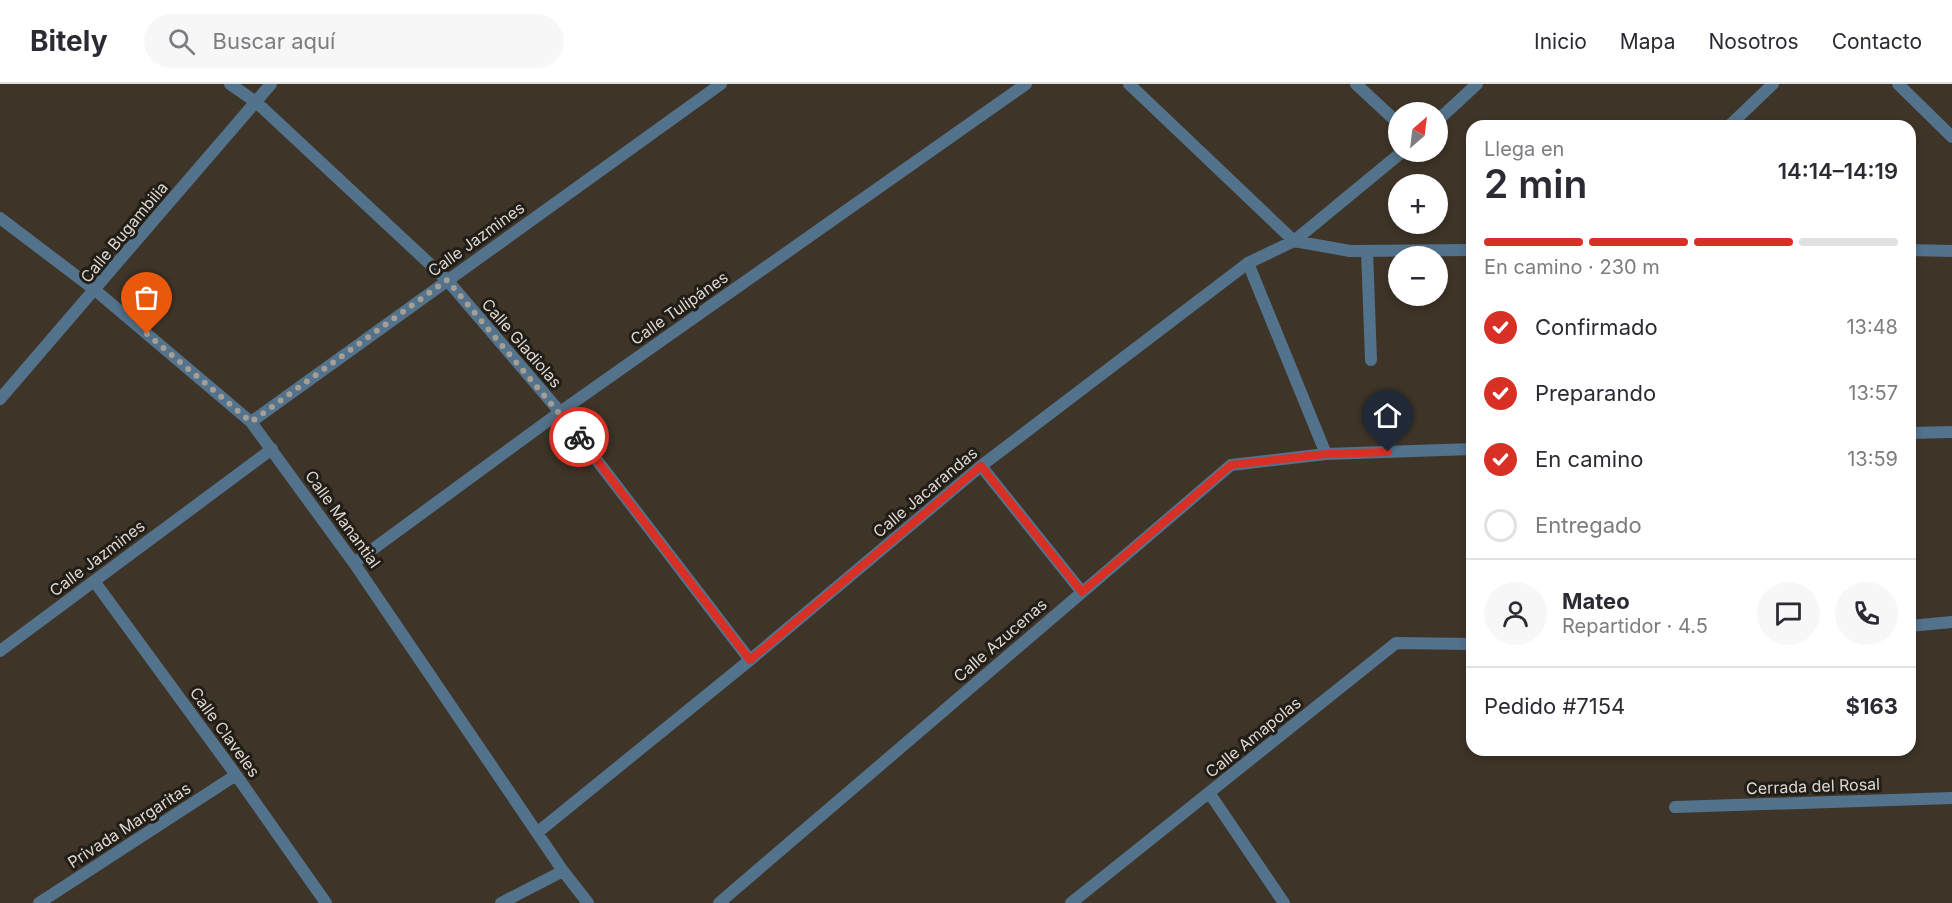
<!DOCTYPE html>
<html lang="es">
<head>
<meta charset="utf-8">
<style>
	body { margin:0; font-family:Inter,sans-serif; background:#f7f7f7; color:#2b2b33; height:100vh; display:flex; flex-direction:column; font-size:22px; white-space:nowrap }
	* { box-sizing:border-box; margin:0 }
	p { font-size:20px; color:#7c7c81 }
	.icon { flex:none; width:33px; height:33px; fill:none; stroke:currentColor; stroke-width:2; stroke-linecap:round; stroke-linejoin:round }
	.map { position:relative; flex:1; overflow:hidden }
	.sheet { position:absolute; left:1466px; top:36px; width:450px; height:636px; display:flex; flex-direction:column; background:#fff; border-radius:18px; box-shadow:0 3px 9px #0003 }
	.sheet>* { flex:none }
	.needle { width:39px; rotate:28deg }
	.buttons { position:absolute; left:1388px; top:18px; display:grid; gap:12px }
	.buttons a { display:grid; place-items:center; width:60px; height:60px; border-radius:50%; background:#fff; box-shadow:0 3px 9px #0003; font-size:30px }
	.pin { position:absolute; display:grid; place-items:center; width:51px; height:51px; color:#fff; margin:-62px -26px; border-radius:50% 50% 50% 0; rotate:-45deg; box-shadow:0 0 6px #0007 }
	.pin .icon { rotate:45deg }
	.courier { position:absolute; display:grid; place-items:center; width:60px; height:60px; margin:-30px; border:4px solid #d93025; border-radius:50%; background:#fff; color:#222; box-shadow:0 2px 8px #0007 }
	.summary em { font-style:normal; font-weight:600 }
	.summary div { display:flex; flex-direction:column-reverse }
	.summary { display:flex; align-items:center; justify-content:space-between; height:102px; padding:0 18px }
	h1 { font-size:39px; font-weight:600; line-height:45px }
	.bar { display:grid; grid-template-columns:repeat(4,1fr); gap:9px 6px; align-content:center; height:72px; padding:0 18px }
	.bar i { height:8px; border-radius:4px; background:#e1e1e2 }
	.bar .selected { background:#d93025 }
	.bar p { grid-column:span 4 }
	.line { display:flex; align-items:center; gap:15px; padding:0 18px; border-top:2px solid #e1e1e2 }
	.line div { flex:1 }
	.round { display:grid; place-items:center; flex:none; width:63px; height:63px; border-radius:32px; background:#f7f7f7 }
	ol { padding:0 18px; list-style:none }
	li { display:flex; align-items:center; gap:18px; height:66px }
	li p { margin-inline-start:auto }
	li .icon { padding:6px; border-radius:50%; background:#d93025; color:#fff; stroke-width:4 }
	li:last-child { color:#7c7c81 }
	li i { width:33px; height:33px; border:3px solid #e1e1e2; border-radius:50% }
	header { display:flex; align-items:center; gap:36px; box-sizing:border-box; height:84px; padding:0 30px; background:#fff; border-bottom:2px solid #e1e1e2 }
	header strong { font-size:28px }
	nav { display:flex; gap:33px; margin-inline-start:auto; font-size:21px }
	.search { width:420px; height:54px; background:#f7f7f7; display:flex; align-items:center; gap:15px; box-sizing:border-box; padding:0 21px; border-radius:33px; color:#7c7c81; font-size:22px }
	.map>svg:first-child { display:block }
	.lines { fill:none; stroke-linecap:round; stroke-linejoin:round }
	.service { stroke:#53728b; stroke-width:12 }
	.pedestrian { stroke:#53728b; stroke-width:12 }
	.minor { stroke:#53728b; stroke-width:12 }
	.done { stroke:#a59e95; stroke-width:6; stroke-dasharray:0 10.8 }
	.route { stroke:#d93025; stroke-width:8 }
	.labels { text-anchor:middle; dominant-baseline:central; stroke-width:6; stroke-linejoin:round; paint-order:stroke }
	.street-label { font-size:16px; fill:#ddd7d0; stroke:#211d17 }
</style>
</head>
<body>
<header>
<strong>Bitely</strong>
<div class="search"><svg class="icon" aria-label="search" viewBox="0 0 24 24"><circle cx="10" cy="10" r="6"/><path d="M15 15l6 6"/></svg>Buscar aquí</div>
<nav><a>Inicio</a><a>Mapa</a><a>Nosotros</a><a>Contacto</a></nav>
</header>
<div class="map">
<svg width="1952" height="819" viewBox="0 0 1952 819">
	<rect width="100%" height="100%" fill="#3e3428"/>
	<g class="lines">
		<path class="service" d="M1248,179L1326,370"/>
		<path class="pedestrian" d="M1367,167L1371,276"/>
		<path class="minor" d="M230,0L256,18L447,196L560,328L750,576
			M1129,0L1294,157L1350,167L1472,166
			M1356,0L1398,39
			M1898,0L1952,53
			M1437,37L1477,0
			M1729,42L1773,0
			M0,134L95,206L251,338L354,479L563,787L588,819
			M1910,166L1952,167
			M0,315L271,0
			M251,338L721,0
			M1910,349L1952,348
			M981,382L1082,508
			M354,479L560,328L1026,0
			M94,497L236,691L326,819
			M1910,542L1952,538
			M0,567L272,365
			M1210,710L1284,819
			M1675,723L1952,714
			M538,748L750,576L981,382L1248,179L1294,157L1402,68
			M39,819L236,691
			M501,819L563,787
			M719,819L1231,381L1326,370L1472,365
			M1071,819L1396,559L1472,560"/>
	</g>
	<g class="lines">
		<path class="done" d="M147,250L251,338L447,196L579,353"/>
		<path class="route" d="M579,353L750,576L981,382L1082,508L1231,381L1326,370L1388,368"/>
	</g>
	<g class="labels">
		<g class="street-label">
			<text transform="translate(124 148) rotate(-50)">Calle Bugambilia</text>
			<text transform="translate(476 155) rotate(-36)">Calle Jazmines</text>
			<text transform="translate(679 224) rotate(-35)">Calle Tulipánes</text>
			<text transform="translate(522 259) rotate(49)">Calle Gladiolas</text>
			<text transform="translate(925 408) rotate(-40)">Calle Jacarandas</text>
			<text transform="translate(343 435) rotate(54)">Calle Manantial</text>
			<text transform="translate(97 474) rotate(-37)">Calle Jazmines</text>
			<text transform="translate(1000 556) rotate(-41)">Calle Azucenas</text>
			<text transform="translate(225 648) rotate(54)">Calle Claveles</text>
			<text transform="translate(1253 653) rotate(-39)">Calle Amapolas</text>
			<text transform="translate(1813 702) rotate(-2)">Cerrada del Rosal</text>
			<text transform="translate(129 741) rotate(-33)">Privada Margaritas</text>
		</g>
	</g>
</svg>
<div class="buttons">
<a><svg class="needle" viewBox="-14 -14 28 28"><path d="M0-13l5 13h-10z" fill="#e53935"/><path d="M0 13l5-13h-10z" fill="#7c7c81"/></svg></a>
<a>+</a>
<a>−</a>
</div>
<div class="pin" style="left:147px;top:250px;background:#ea580c"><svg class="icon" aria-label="bag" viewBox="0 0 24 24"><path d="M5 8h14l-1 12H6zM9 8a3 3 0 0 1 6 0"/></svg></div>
<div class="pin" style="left:1388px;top:368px;background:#1f2937"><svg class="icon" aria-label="home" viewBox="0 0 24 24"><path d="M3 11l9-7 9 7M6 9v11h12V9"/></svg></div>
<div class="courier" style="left:579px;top:353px"><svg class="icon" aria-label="bike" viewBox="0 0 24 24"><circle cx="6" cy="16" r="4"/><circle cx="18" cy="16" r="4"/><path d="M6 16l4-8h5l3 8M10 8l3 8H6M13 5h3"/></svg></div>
<section class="sheet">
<div class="summary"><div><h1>2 min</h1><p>Llega en</p></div><em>14:14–14:19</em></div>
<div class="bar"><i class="selected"></i><i class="selected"></i><i class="selected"></i><i></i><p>En camino · 230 m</p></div>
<ol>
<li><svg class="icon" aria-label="check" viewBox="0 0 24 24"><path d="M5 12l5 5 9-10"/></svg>Confirmado<p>13:48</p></li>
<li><svg class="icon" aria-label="check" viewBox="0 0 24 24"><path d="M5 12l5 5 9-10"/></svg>Preparando<p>13:57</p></li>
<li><svg class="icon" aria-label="check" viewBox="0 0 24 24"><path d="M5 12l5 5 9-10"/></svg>En camino<p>13:59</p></li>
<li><i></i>Entregado</li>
</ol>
<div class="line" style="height:108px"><a class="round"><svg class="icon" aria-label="person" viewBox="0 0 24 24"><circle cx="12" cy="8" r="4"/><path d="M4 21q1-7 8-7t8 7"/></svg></a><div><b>Mateo</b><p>Repartidor · 4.5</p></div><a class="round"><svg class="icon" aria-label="chat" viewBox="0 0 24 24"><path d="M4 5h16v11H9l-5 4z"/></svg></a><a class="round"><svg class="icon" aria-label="phone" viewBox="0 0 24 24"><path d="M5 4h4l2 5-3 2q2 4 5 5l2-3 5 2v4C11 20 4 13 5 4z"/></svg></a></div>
<div class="line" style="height:78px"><div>Pedido #7154</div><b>$163</b></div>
</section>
</div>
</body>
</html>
